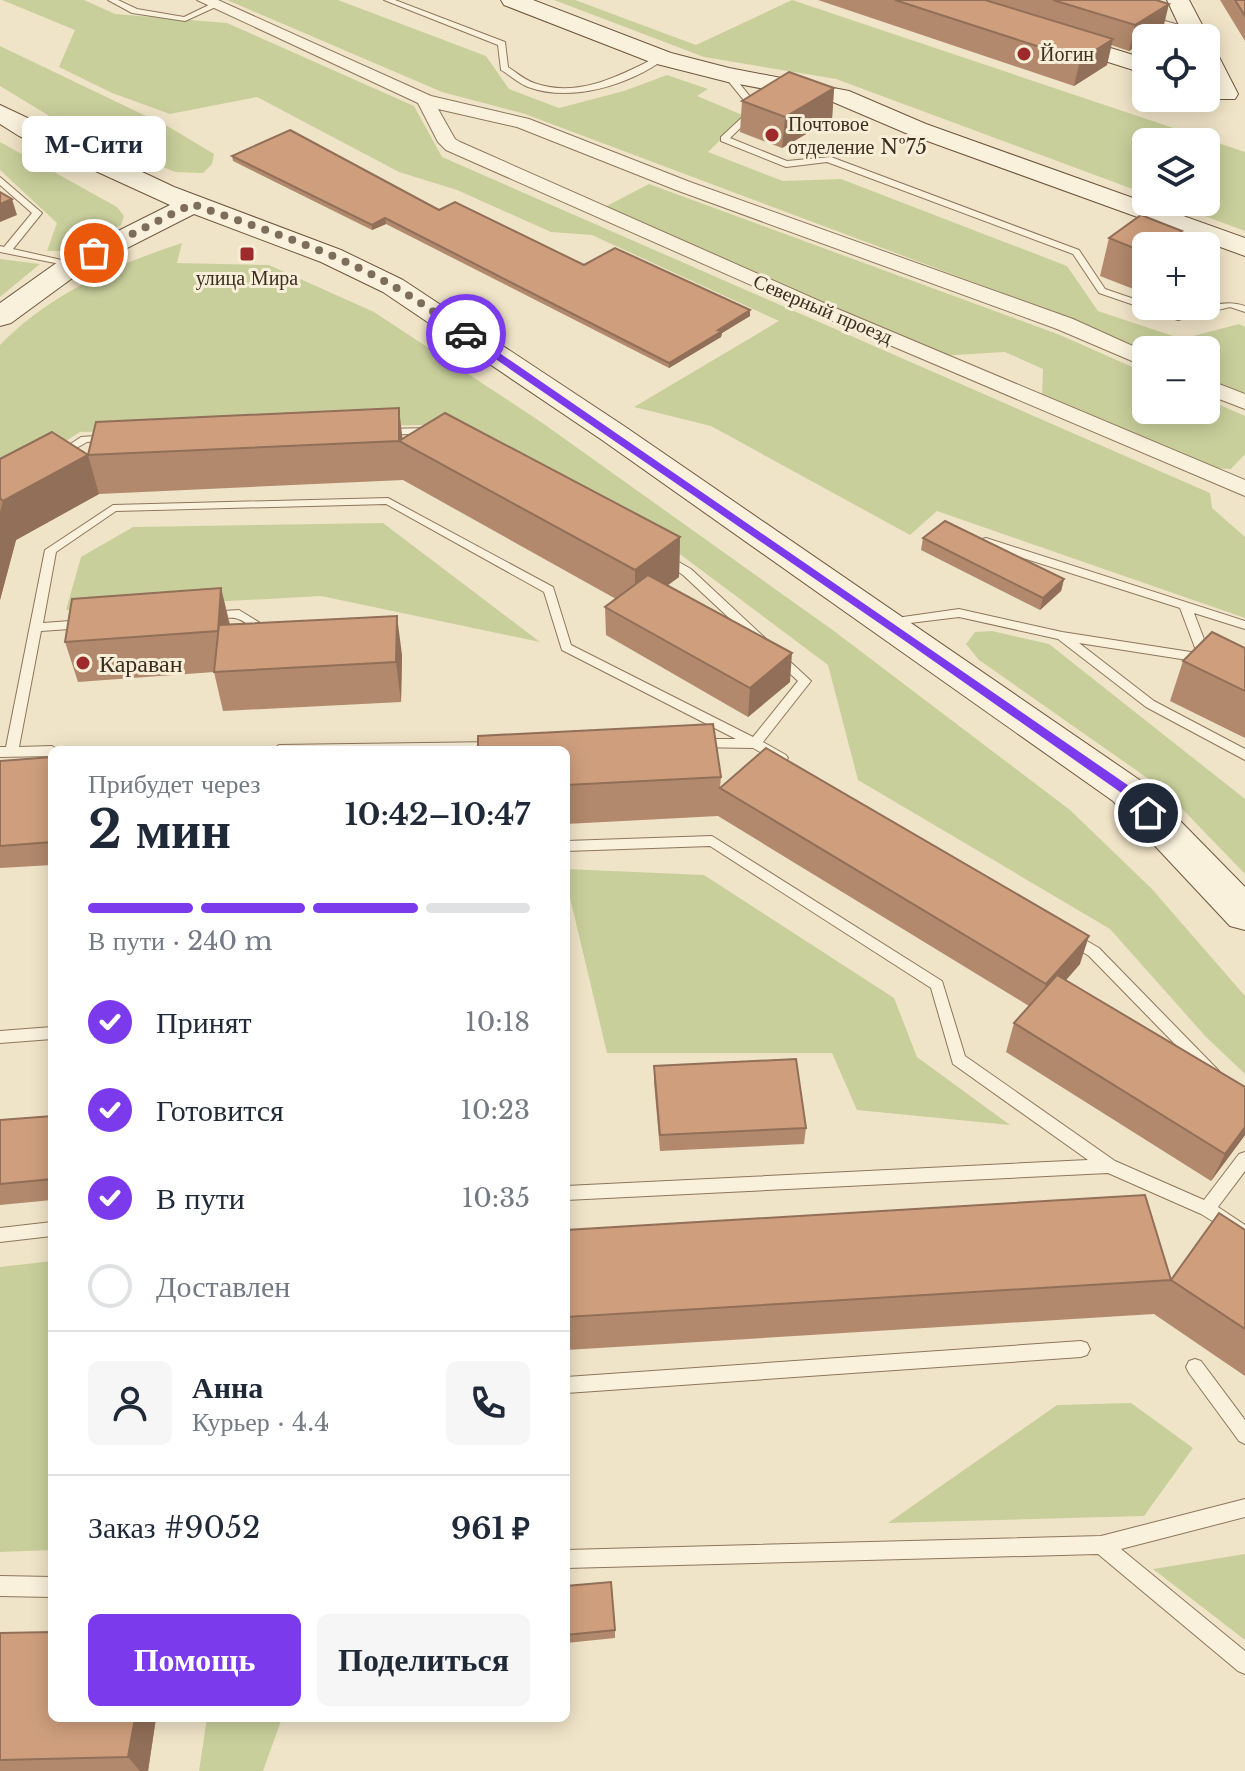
<!DOCTYPE html>
<html lang="ru">
<head>
<meta charset="utf-8">
<style>
	body { margin:0; font-family:"Libre Baskerville",serif; background:#f6f6f7; color:#1f2937; height:100vh; display:flex; flex-direction:column; font-size:30px; white-space:nowrap }
	* { box-sizing:border-box; margin:0 }
	p { font-size:26px; color:#747a83 }
	.icon { flex:none; width:44px; height:44px; fill:none; stroke:currentColor; stroke-width:2; stroke-linecap:round; stroke-linejoin:round }
	.map { position:relative; flex:1; overflow:hidden }
	.details { position:absolute; left:48px; top:746px; width:522px; height:976px; display:flex; flex-direction:column; background:#fff; border-radius:12px; box-shadow:0 4px 20px #0003 }
	.details>* { flex:none }
	.fabs { position:absolute; left:1132px; top:24px; display:grid; gap:16px }
	.fabs a { display:grid; place-items:center; width:88px; height:88px; border-radius:12px; background:#fff; box-shadow:0 4px 20px #0003; font-size:40px }
	.pin { position:absolute; display:grid; place-items:center; width:68px; height:68px; color:#fff; margin:-34px; border:4px solid #fff; border-radius:50%; box-shadow:0 2px 8px #0007 }
	.courier { position:absolute; display:grid; place-items:center; width:80px; height:80px; margin:-40px; border:6px solid #7c3aed; border-radius:50%; background:#fff; color:#222; box-shadow:0 2px 10px #0007 }
	.bubble { position:absolute; height:56px; border-radius:12px; background:#fff; box-shadow:0 4px 20px #0003; font-size:26px; font-weight:700; line-height:56px; text-align:center }
	.summary em { font-style:normal; font-weight:700 }
	.summary div { display:flex; flex-direction:column-reverse }
	.summary { display:flex; align-items:center; justify-content:space-between; height:136px; padding:0 40px }
	h1 { font-size:52px; font-weight:700; line-height:60px }
	.bar { display:grid; grid-template-columns:repeat(4,1fr); gap:12px 8px; align-content:center; height:96px; padding:0 40px }
	.bar i { height:10px; border-radius:6px; background:#e0e1e3 }
	.bar .active { background:#7c3aed }
	.bar p { grid-column:span 4 }
	.line { display:flex; align-items:center; gap:20px; padding:0 40px; border-top:2px solid #e0e1e3 }
	.line div { flex:1 }
	.round { display:grid; place-items:center; flex:none; width:84px; height:84px; border-radius:12px; background:#f6f6f7 }
	ol { padding:0 40px; list-style:none }
	li { display:flex; align-items:center; gap:24px; height:88px }
	li p { margin-inline-start:auto }
	li .icon { padding:8px; border-radius:50%; background:#7c3aed; color:#fff; stroke-width:4 }
	li:last-child { color:#747a83 }
	li i { width:44px; height:44px; border:4px solid #e0e1e3; border-radius:50% }
	.action { display:flex; gap:16px; margin-top:auto; padding:16px 40px }
	.action a { flex:1; height:92px; border-radius:12px; background:#7c3aed; color:#fff; font-size:32px; font-weight:700; line-height:92px; text-align:center }
	.action a+a { background:#f6f6f7; color:#1f2937 }
	.map>svg:first-child { display:block }
	.green { fill:#c9cf9b }
	.lines { fill:none; stroke-linecap:round; stroke-linejoin:round }
	.lane-casing { stroke:#8d765c; stroke-width:2 }
	.street-casing { stroke:#8d765c; stroke-width:2 }
	.secondary-casing { stroke:#6f573f; stroke-width:2 }
	.lane { fill:#faf1dc; fill-rule:evenodd }
	.street { fill:#faf1dc; fill-rule:evenodd }
	.secondary { fill:#faf1dc; fill-rule:evenodd }
	.wall { fill:#b2896c }
	.shaded-wall { fill:#916f58 }
	.building { fill:#cf9f7d; stroke:#916f58; stroke-width:2 }
	.route { fill:#7c3aed }
	.done { stroke:#7c6e5b; stroke-width:8; stroke-dasharray:0 14.4 }
	.poi-dot { fill:#9e2a2b; stroke:#f7eed8; stroke-width:3 }
	.labels { text-anchor:middle; dominant-baseline:central; stroke-width:6; stroke-linejoin:round; paint-order:stroke }
	.far-poi-label { font-size:20px; fill:#3d2e20; stroke:#f7eed8; text-anchor:start }
	.far-street-label { font-size:20px; fill:#3d2e20; stroke:#f7eed8 }
	.poi-label { font-size:24px; fill:#3d2e20; stroke:#f7eed8; text-anchor:start }
</style>
</head>
<body>
<div class="map">
<svg width="1245" height="1771" viewBox="0 0 1245 1771">
	<rect width="100%" height="100%" fill="#f0e4c8"/>
	<path class="green" d="M2,0H84L115,14L227,23L414,106L442,157L1210,493L1212,508L1245,537V618L937,511L910,535L711,426L634,407L779,321L592,235L551,232L457,190L399,172L257,97L170,114L112,93L59,67L75,30Z
		M227,0H338L486,56L509,89L559,108L624,91L667,75L708,89L697,96L745,116L708,152L783,181L841,179L1067,266L1098,311L1182,339L1239,324L1245,327V395L1206,378V350L1146,351L1093,327L525,114L442,92Z
		M554,0H575L696,45L792,0L1245,152V231L1167,202H1206V142H1146V194L836,79L704,57Z
		M0,46L169,127L214,154L212,164L203,173L175,172L61,123L0,86Z
		M0,142L117,207L124,216L121,225L73,251H47L57,223L0,170Z
		M649,184L1060,335L1146,373V410H1206V399L1245,416V454L1231,469L1207,468L1042,401L1043,369L1005,352L939,356L601,209Z
		M182,243L177,263L269,265L374,312L541,422L834,631L1070,810L1152,889L1245,996V1074L1206,1037L1110,929L858,780L828,665L665,543L466,424L80,432L0,483V345C48,295 117,264 182,243Z
		M0,259L40,264L0,297Z
		M383,523L540,642L321,596L66,610L81,557L133,527Z
		M992,631L1049,644L1245,799V874L1163,789L979,660L966,644L975,632Z
		M566,869L704,875L894,998L917,1057L1010,1125L857,1110L832,1053H607L566,881Z
		M52,1261V1550L0,1552V1267Z
		M1131,1403L1193,1448L1144,1516L888,1523L1057,1405Z
		M1245,1554V1640L1153,1569Z
		M207,1718H282L263,1771H199Z"/>
	<g class="lines">
		<g class="lane-casing">
			<path id="lane" d="M108,0H118L137,9L184,17L213,3L220,5L185,21L132,13Z
				M384,0H395L505,42L508,67C517,73 525,80 534,83C578,99 621,75 659,56L666,58C629,85 572,103 528,87C518,83 510,75 501,70L498,45Z
				M1147,16L1197,30L1198,32L1194,34L1144,20L1143,18Z
				M725,73H731L760,109L730,138L787,161L831,157L1079,250L1105,289L1146,303V306C1157,306 1166,312 1177,313C1200,316 1217,296 1245,306V312L1230,307L1178,320L1099,293L1073,254L827,162L786,167L721,141V137L751,109L725,77Z
				M0,177L42,213L13,249L75,263V267L0,252V246L4,247L32,213L0,185Z
				M433,428L437,429V433L382,435L377,432L382,429Z
				M110,435L115,438L114,440L87,442L59,458L54,455L81,437Z
				M388,498L553,587L571,645L753,737L798,681L773,658L779,654L783,655L811,681L763,742L786,755L788,758L786,761H776L753,748L693,747L692,744L693,741L698,739H736L562,650L544,592L386,504L116,511L56,552L43,623L84,620L90,624L84,628L41,631L19,747L52,746L58,750H52V756L0,757V747H6L45,550L113,505Z
				M986,538L1245,621V629L1194,613L1210,655L1245,661V669L1079,643L1154,701L1245,749V760L1146,707L1058,639L959,617L885,626L883,623L889,619L959,609L1062,632L1197,653L1180,608L982,545V539Z
				M665,554L691,569L765,638L767,641L765,644H757L683,575L661,561L659,558Z
				M239,610L270,629L272,632L270,635C256,636 249,621 235,618C223,616 213,623 203,616L209,612Z
				M497,742L502,744L504,747L502,750H272L279,745Z
				M712,836L942,981L965,1056L1115,1161L1204,1200L1239,1154L1245,1152V1171L1218,1207L1245,1225V1241L1201,1214L1108,1173L566,1200V1186L1088,1160L953,1064L931,988L710,846L566,851V841Z
				M1070,931L1099,948L1219,1071L1222,1075L1219,1079L1214,1081L1209,1079L1089,956L1065,941L1063,937L1065,933Z
				M52,1027V1039L0,1043V1031Z
				M52,1222V1236L0,1242V1228Z
				M1081,1341L1087,1343L1090,1349L1087,1355L1081,1357L566,1393V1377Z
				M1195,1359L1201,1361L1245,1420V1444L1239,1441L1189,1373L1186,1367L1189,1361Z
				M1245,1499V1517L1121,1549L1245,1651V1674L1238,1671L1098,1554L566,1568V1550L1101,1536Z
				M0,1576L52,1577V1597L0,1596Z"/>
		</g>
		<g class="street-casing">
			<path id="street" d="M197,0H218L431,96L529,119L690,182L1073,319L1146,352V367L1057,329L676,190L517,127L438,109L455,139L460,142L833,307L1245,480V496L819,315L446,150L438,142L418,103Z
				M1206,379L1245,394V409L1206,394Z"/>
		</g>
		<g class="secondary-casing">
			<path id="secondary" d="M501,0H533L671,53L729,68L849,91L926,124L1245,238V256L908,134L833,102L728,82L653,63L504,5Z
				M1167,0H1189L1209,38L1206,42V38H1185Z
				M1056,31L1146,59V74L1048,43L1044,38L1048,33Z
				M1206,48L1215,50L1218,55L1238,94L1235,99H1217C1206,82 1206,68 1206,48Z
				M0,105L174,187L341,250L403,280L624,426L1141,781L1245,887V930L1230,926L1113,801L602,440L383,292L321,262L194,214L82,271L11,323L0,326V303L62,259L170,205L19,136L0,124Z"/>
		</g>
		<use href="#lane" class="lane"/>
		<use href="#street" class="street"/>
		<use href="#secondary" class="secondary"/>
	</g>
	<path class="wall" d="M818,0H1156L1163,29L1149,38H1146V40L1129,51L1111,45L1107,65L1074,86Z
		M1220,0H1245V41Z
		M834,88L832,119L782,148L740,132L742,101Z
		M232,156L439,210L584,265L750,316L722,333L721,337L669,368L386,224L372,230L233,161Z
		M1182,231L1178,246H1146V288L1141,292L1100,276L1109,238Z
		M403,439L680,537L679,577L667,585L790,682L748,717L606,635L605,607L616,599L403,480L99,494L16,540L0,600V459Z
		M923,538L1064,579L1061,591L1040,610L921,550Z
		M221,588L230,624L402,655L401,702L223,711L214,672L78,682L65,642Z
		M1245,648V738L1170,701L1183,661Z
		M566,750L721,777L720,788L1080,964L1066,980L1245,1135L1211,1181L1006,1052L1014,1023L1029,1006L718,816L566,824Z
		M52,757V865L0,868V761Z
		M654,1066L806,1128L804,1144L660,1151L654,1082Z
		M52,1116V1200L0,1205V1120Z
		M566,1230L1171,1280L1245,1230V1376L1154,1314L566,1350Z
		M566,1586L615,1630V1638L566,1643Z
		M0,1633L156,1718L148,1771H0Z"/>
	<path class="shaded-wall" d="M1169,4L1163,29L1149,38H1146V40L1129,51L1135,25Z
		M1113,39L1107,65L1074,86L1080,60Z
		M834,88L832,119L782,148L785,117Z
		M12,199L17,215L0,222V204Z
		M385,218L386,224L372,230V225Z
		M1182,231L1178,246H1162Z
		M1146,272V288L1141,292Z
		M750,310V316L722,333L721,337L669,368V363Z
		M399,408L403,443L399,441Z
		M88,455L99,494L16,540L0,600V512L3,501Z
		M680,537L679,577L635,610V570Z
		M1064,579L1061,591L1040,610L1043,598Z
		M221,588L230,628L218,631Z
		M397,616L402,655L401,702L396,662Z
		M792,653L790,682L748,717L750,688Z
		M1089,936L1080,964L1038,1012L1046,984Z
		M1245,1127V1135L1211,1181L1225,1154Z
		M135,1718H156L148,1771H140L128,1757Z"/>
	<path class="building" d="M895,0H985L1113,39L1080,60Z
		M1053,0H1156L1169,4L1135,25Z
		M1235,0H1245V16Z
		M789,72L834,88L785,117L742,101Z
		M290,130L439,210L455,202L584,265L615,248L750,310L718,330L722,331L669,363L385,218L372,225L232,156Z
		M0,192L12,199L0,204Z
		M1141,215L1182,231L1162,246H1146V253L1109,238Z
		M399,408V441L88,455L96,422Z
		M445,413L680,537L635,570L399,441Z
		M52,432L88,455L3,501L0,498V459Z
		M945,521L1064,579L1043,598L923,538Z
		M648,575L792,653L750,688L605,607Z
		M221,588L218,631L65,642L72,599Z
		M397,616L396,662L214,672L219,625Z
		M1212,632L1245,648V691L1183,661Z
		M713,724L721,777L566,785V750H478V736Z
		M766,748L1089,936L1046,984L720,788Z
		M52,757V842L0,846V761Z
		M1057,975L1245,1087V1127L1225,1154L1014,1023Z
		M796,1059L806,1128L660,1135L654,1066Z
		M52,1116V1179L0,1184V1120Z
		M1145,1195L1171,1280L566,1317V1230Z
		M1219,1213L1245,1230V1329L1171,1280Z
		M611,1582L615,1630L566,1635V1586Z
		M52,1632V1718H135L128,1757L0,1760V1633Z"/>
	<path class="route" d="M462,332H469L1132,788L1153,810V816H1144L1123,794L908,643L462,336Z"/>
	<g class="lines">
		<path class="done" d="M94,253L192,204C259,228 331,250 393,286C418,300 442,318 466,334"/>
	</g>
	<g class="poi-dot">
		<circle cx="1024" cy="54" r="8"/>
		<circle cx="772" cy="135" r="8"/>
		<rect x="239" y="246" width="16" height="16" rx="4"/>
		<circle cx="83" cy="663" r="8"/>
	</g>
	<g class="labels">
		<g class="far-poi-label">
			<text x="1040" y="54">Йогин</text>
			<text x="788" y="124">Почтовое<tspan x="788" dy="23">отделение №75</tspan></text>
			<text x="247" y="278" text-anchor="middle">улица Мира</text>
		</g>
		<g class="far-street-label">
			<text transform="translate(823 309) rotate(23)">Северный проезд</text>
		</g>
		<g class="poi-label">
			<text x="99" y="663">Караван</text>
		</g>
	</g>
</svg>
<div class="fabs">
<a><svg class="icon" aria-label="locate" viewBox="0 0 24 24"><circle cx="12" cy="12" r="6"/><path d="M12 2v4M12 18v4M2 12h4M18 12h4"/></svg></a>
<a><svg class="icon" aria-label="layers" viewBox="0 0 24 24"><path d="M12 4l9 5-9 5-9-5zM3 14l9 5 9-5"/></svg></a>
<a>+</a>
<a>−</a>
</div>
<div class="pin" style="left:94px;top:253px;background:#ea580c"><svg class="icon" aria-label="bag" viewBox="0 0 24 24"><path d="M5 8h14l-1 12H6zM9 8a3 3 0 0 1 6 0"/></svg></div>
<div class="pin" style="left:1148px;top:813px;background:#1f2937"><svg class="icon" aria-label="home" viewBox="0 0 24 24"><path d="M3 11l9-7 9 7M6 9v11h12V9"/></svg></div>
<div class="courier" style="left:466px;top:334px"><svg class="icon" aria-label="car" viewBox="0 0 24 24"><path d="M5 17H2v-5l4-1 3-4h7l3 4 3 1v5h-3M9 17h6M6 11h13"/><circle cx="7" cy="17" r="2"/><circle cx="17" cy="17" r="2"/></svg></div>
<div class="bubble" style="left:22px;top:116px;width:144px">М-Сити</div>
<section class="details">
<div class="summary"><div><h1>2 мин</h1><p>Прибудет через</p></div><em>10:42–10:47</em></div>
<div class="bar"><i class="active"></i><i class="active"></i><i class="active"></i><i></i><p>В пути · 240 m</p></div>
<ol>
<li><svg class="icon" aria-label="check" viewBox="0 0 24 24"><path d="M5 12l5 5 9-10"/></svg>Принят<p>10:18</p></li>
<li><svg class="icon" aria-label="check" viewBox="0 0 24 24"><path d="M5 12l5 5 9-10"/></svg>Готовится<p>10:23</p></li>
<li><svg class="icon" aria-label="check" viewBox="0 0 24 24"><path d="M5 12l5 5 9-10"/></svg>В пути<p>10:35</p></li>
<li><i></i>Доставлен</li>
</ol>
<div class="line" style="height:144px"><a class="round"><svg class="icon" aria-label="person" viewBox="0 0 24 24"><circle cx="12" cy="8" r="4"/><path d="M4 21q1-7 8-7t8 7"/></svg></a><div><b>Анна</b><p>Курьер · 4.4</p></div><a class="round"><svg class="icon" aria-label="phone" viewBox="0 0 24 24"><path d="M5 4h4l2 5-3 2q2 4 5 5l2-3 5 2v4C11 20 4 13 5 4z"/></svg></a></div>
<div class="line" style="height:104px"><div>Заказ #9052</div><b>961 ₽</b></div>
<div class="action"><a>Помощь</a><a>Поделиться</a></div>
</section>
</div>
</body>
</html>
